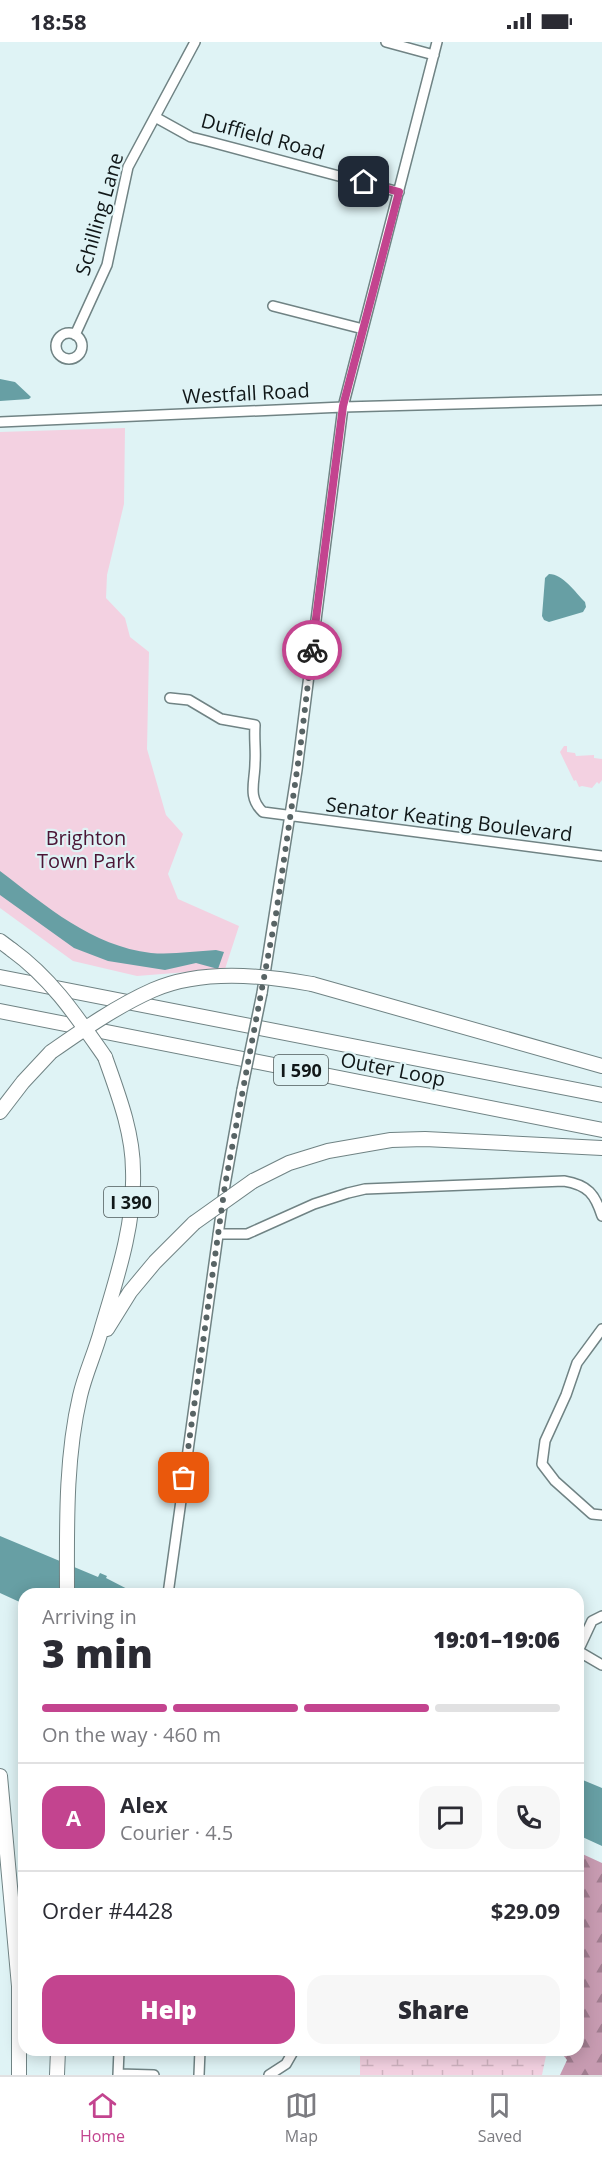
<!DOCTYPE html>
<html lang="en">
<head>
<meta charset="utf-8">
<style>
	body { margin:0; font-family:"Open Sans",sans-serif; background:#f7f7f7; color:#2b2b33; height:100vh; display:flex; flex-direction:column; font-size:22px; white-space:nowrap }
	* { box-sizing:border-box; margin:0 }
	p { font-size:20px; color:#7c7c81 }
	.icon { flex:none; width:33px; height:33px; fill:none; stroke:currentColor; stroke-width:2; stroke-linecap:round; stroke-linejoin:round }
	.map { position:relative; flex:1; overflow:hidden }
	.sheet { position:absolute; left:18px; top:1546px; width:566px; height:468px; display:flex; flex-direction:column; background:#fff; border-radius:18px; box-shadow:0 3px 15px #0003 }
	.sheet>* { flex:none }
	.pin { position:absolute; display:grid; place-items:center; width:51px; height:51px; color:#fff; margin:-26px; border-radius:12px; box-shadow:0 3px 9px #0006 }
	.courier { position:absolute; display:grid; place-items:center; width:60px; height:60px; margin:-30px; border:4px solid #c3448f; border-radius:50%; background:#fff; color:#222; box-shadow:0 2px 8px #0007 }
	.headline em { font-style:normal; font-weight:800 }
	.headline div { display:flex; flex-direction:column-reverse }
	.headline { display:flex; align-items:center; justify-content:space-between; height:102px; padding:0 24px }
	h1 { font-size:39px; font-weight:800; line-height:45px }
	.bar { display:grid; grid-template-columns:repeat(4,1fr); gap:9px 6px; align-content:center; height:72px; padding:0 24px }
	.bar i { height:8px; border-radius:4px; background:#e1e1e2 }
	.bar .selected { background:#c3448f }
	.bar p { grid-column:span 4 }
	.line { display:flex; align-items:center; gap:15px; padding:0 24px; border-top:2px solid #e1e1e2 }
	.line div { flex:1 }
	.round { display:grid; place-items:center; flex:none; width:63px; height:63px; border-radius:18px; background:#f7f7f7 }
	.button { display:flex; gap:12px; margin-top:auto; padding:12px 24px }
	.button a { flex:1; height:69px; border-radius:18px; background:#c3448f; color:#fff; font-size:24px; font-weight:800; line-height:69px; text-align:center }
	.button a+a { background:#f7f7f7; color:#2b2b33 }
	.status { display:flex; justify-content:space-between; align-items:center; height:42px; padding:0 30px; background:#fff; direction:ltr }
	.status svg { height:16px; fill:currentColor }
	.menu { display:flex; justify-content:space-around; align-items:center; height:84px; border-top:2px solid #e1e1e2; background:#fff; font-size:16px; color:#7c7c81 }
	.menu a { display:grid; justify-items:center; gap:3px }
	.menu .selected { color:#c3448f }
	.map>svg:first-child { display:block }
	.green { fill:#f3d1e1 }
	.forest { fill:url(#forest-firs) }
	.wetland { fill:url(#wetland-marsh) }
	.water { fill:#679fa4 }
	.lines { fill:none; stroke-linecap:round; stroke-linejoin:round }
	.minor-casing { stroke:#708384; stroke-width:12 }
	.highway-casing { stroke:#708384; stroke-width:16 }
	.minor { stroke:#fff; stroke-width:9 }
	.highway { stroke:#fff; stroke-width:14 }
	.minor-bridge-casing { stroke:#708384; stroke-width:12; stroke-linecap:butt }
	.highway-bridge-casing { stroke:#708384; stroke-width:16; stroke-linecap:butt }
	.minor-bridge { stroke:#fff; stroke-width:9 }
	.highway-bridge { stroke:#fff; stroke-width:14 }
	.done { stroke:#586465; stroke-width:6; stroke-dasharray:0 10.8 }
	.route { stroke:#c3448f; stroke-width:8 }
	.labels { text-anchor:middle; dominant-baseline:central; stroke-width:4.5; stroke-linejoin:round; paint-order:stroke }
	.shield { fill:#dff3f5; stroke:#4e595a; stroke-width:1.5 }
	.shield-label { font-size:18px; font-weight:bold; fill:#101718 }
	.street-label { font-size:20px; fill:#101718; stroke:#dff3f5 }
	.park-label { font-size:20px; fill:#4b1535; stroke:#dff3f5 }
</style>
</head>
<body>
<div class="status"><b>18:58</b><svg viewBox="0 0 49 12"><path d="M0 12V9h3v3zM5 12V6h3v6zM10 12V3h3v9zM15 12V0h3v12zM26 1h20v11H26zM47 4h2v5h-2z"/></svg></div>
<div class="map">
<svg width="602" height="2033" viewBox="0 0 602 2033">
	<defs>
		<pattern id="forest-firs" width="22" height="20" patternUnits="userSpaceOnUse" patternTransform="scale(1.5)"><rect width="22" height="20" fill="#c79bb1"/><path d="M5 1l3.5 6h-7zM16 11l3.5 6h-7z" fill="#a07d8f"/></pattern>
		<pattern id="wetland-marsh" width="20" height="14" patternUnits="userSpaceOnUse" patternTransform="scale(1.5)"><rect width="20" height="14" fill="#f3d1e1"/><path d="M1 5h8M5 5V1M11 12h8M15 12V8" fill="none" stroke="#cfb3c0"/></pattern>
	</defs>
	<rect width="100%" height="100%" fill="#dff3f5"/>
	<path class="green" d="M125,386L124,462L107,533L106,556L125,576L130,595L149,610L147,707L166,773L183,792L168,832L178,857L239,884L225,927L137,934L73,919L0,866V390Z
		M564,704H567V710L575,711L576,714L594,713V716L602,717V738L599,742L597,740L592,746L582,744L579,745L576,738L574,739L560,710Z"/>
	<path class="forest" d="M578,1810L602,1821V2033H560L567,2018L560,2009L578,2008Z"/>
	<path class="wetland" d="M360,2009V2008L547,2009L542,2033H360Z"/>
	<path class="water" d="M0,337L15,340L31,355L29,357L0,359Z
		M549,532C563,532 575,550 585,560L586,565L583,570L549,580L544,578L542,574L545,536Z
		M0,829C46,864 92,904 151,911C172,913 195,909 216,908L224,910L218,927L196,921L165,928L108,919L74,906L0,853Z
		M0,1494L98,1535L100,1531L107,1534L106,1536L137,1552H24V1562L0,1551Z
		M578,1736L602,1746V1804L578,1793Z"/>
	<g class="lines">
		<g class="minor-casing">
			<path id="minor" d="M386,0L434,13
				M155,75L191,95L207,99L399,150
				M273,264L363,287
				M56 304a13 13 0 1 1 26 0a13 13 0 1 1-26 0Z
				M75,293L107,223L128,125L195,0
				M0,380L343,365L602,358
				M170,656L189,658L221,677L255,683C254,698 256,708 255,721C255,740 247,755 263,770L602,814
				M262,951L297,728L343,365L437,0
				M218,1192H247L314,1162L348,1151L365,1147L564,1139C588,1143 595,1152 602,1174
				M602,1287L577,1321L566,1353L545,1399L542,1422L555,1439L592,1472L602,1473
				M168,1552L225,1143L242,1048
				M602,1574L592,1579L578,1609L602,1623
				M119,2032L154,2033
				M118,2033L119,2008
				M199,2033L200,2008
				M269,2033L286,2022L294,2008"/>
		</g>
		<g class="highway-casing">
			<path id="highway" d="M0,899L12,908
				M0,935L602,1053
				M312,942L602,1024
				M0,969L602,1088
				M0,1070L23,1040L51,1010
				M253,1139L289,1121L328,1109L391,1098L425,1097L602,1106
				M107,1287L130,1250L155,1220L194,1181
				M67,1552C67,1487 65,1418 80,1354C85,1332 95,1311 101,1289C116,1238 135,1183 133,1129C133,1090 118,1052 105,1015
				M0,1734L19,1944V2033
				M57,2033L58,2008"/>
		</g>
		<use href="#minor" class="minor"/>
		<use href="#highway" class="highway"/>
		<g class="minor-bridge-casing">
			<path id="minor-bridge" d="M242,1048L262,951"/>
		</g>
		<g class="highway-bridge-casing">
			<path id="highway-bridge" d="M12,908C52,937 77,975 105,1015
				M51,1010C84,987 117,964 153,948C201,927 262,933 312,942
				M194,1181L253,1139"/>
		</g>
		<use href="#minor-bridge" class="minor-bridge"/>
		<use href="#highway-bridge" class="highway-bridge"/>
	</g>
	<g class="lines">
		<path class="done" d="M184,1436L225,1143L276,872L300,708L312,608"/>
		<path class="route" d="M312,608L343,364L399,150L364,140"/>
	</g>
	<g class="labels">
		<g class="shield">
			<rect x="274" y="1013" width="54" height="30" rx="4.5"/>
			<rect x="104" y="1145" width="54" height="30" rx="4.5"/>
		</g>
		<g class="shield-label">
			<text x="301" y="1028">I 590</text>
			<text x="131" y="1160">I 390</text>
		</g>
		<g class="street-label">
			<text transform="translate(263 94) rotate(15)">Duffield Road</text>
			<text transform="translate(99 172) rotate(-74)">Schilling Lane</text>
			<text transform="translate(246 351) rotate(-3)">Westfall Road</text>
			<text transform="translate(449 777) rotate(7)">Senator Keating Boulevard</text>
			<text transform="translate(393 1027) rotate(11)">Outer Loop</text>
		</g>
		<g class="park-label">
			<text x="86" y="795">Brighton<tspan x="86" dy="23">Town Park</tspan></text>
		</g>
	</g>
</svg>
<div class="pin" style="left:184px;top:1436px;background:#ea580c"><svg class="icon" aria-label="bag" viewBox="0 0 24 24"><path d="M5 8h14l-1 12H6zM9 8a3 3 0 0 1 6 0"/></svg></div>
<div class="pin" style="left:364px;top:140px;background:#1f2937"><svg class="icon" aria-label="home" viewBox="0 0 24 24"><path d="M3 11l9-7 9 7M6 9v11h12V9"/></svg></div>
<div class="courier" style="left:312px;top:608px"><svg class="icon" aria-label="bike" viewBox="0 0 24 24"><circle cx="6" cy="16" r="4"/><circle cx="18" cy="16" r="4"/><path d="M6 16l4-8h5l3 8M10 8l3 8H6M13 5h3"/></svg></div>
<section class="sheet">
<div class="headline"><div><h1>3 min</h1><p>Arriving in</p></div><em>19:01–19:06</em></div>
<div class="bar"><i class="selected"></i><i class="selected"></i><i class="selected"></i><i></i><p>On the way · 460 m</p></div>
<div class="line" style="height:108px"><b class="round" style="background:#c3448f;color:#fff">A</b><div><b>Alex</b><p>Courier · 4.5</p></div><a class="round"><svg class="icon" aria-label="chat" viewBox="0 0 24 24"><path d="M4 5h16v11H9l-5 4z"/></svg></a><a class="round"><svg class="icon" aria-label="phone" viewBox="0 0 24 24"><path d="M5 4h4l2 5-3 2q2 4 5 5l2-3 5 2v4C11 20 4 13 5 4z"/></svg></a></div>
<div class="line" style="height:78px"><div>Order #4428</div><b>$29.09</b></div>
<div class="button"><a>Help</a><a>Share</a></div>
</section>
</div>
<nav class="menu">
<a class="selected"><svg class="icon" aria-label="home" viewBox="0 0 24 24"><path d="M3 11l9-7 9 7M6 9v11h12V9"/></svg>Home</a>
<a><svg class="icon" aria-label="map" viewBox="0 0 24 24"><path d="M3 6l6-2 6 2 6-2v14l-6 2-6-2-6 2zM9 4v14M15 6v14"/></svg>Map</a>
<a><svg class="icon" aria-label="saved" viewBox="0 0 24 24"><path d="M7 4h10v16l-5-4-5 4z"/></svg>Saved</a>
</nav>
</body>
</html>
